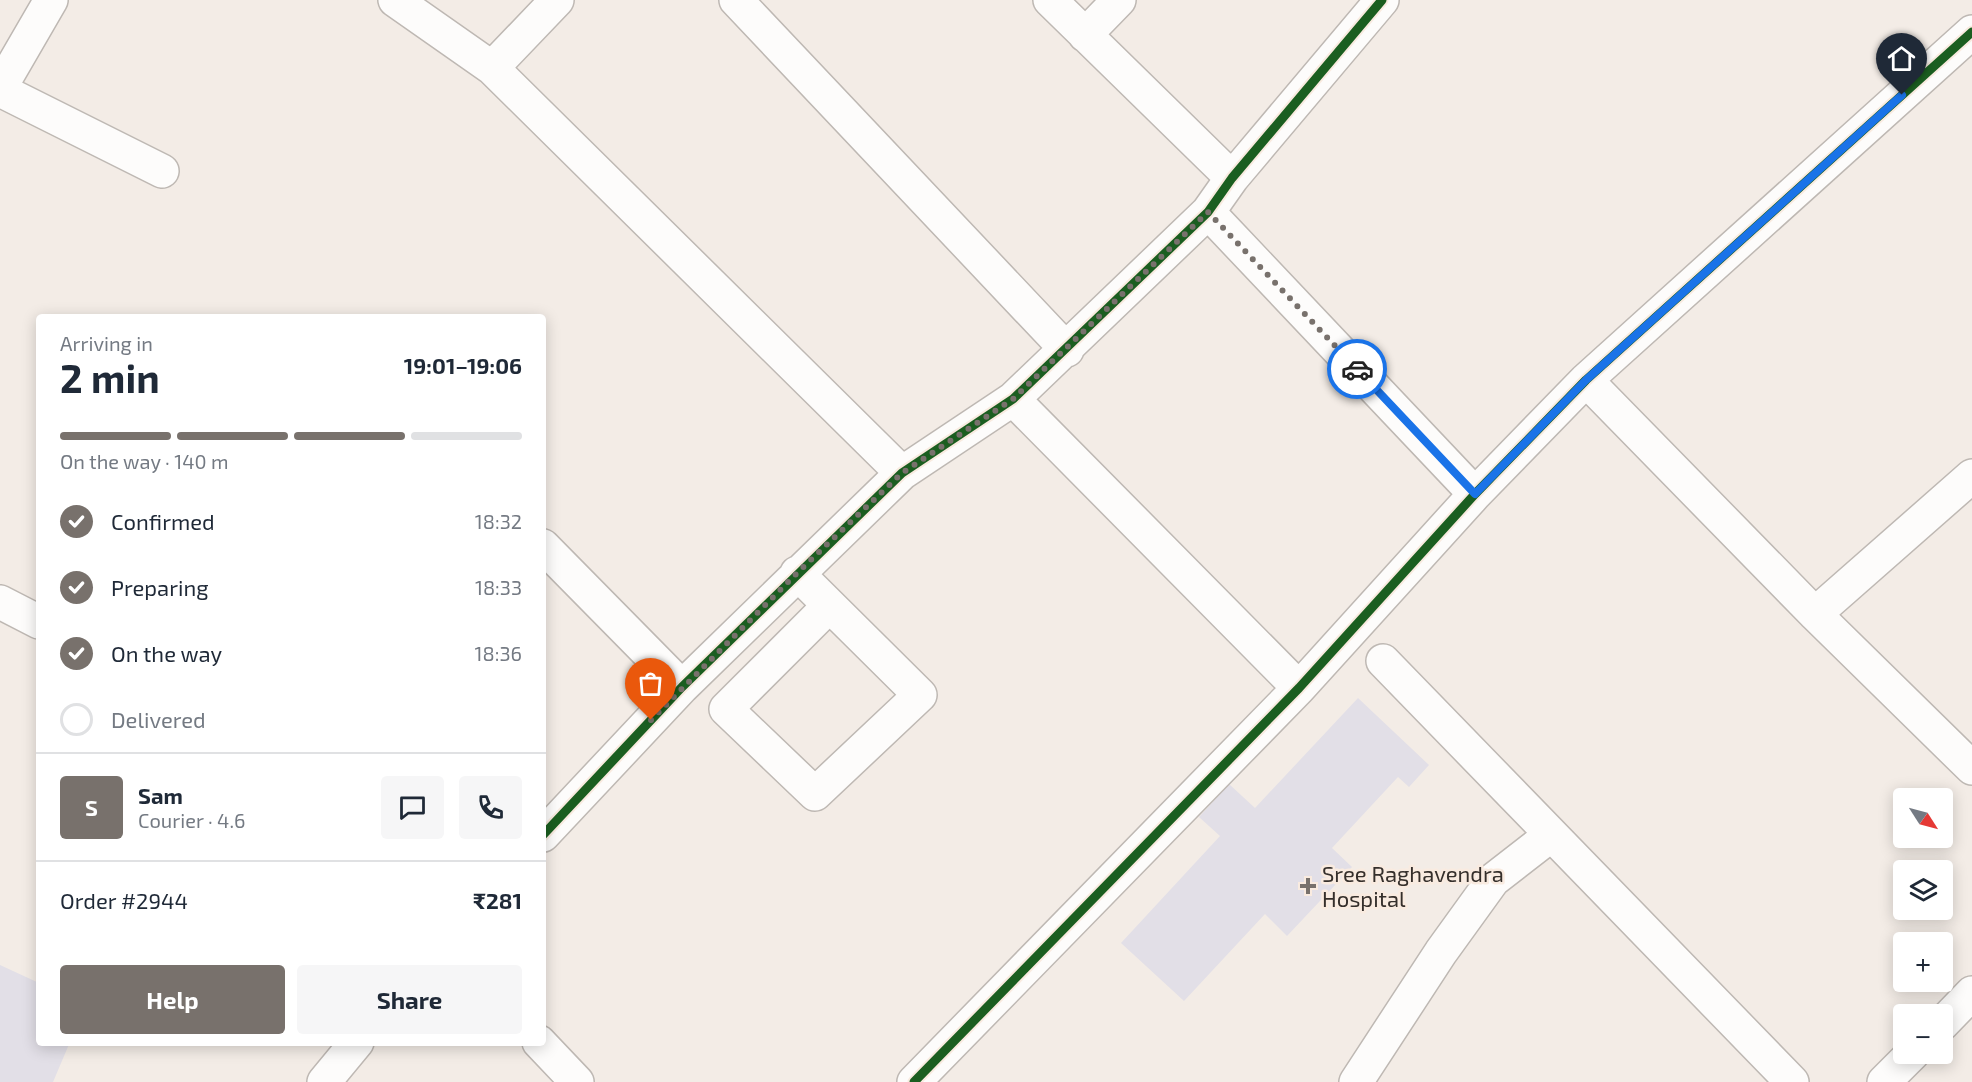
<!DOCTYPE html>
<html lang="en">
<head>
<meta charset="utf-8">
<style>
	body { margin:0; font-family:"Exo 2",sans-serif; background:#f6f6f7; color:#1f2937; height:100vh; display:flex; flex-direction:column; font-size:22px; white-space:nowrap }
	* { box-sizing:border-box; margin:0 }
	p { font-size:20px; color:#747a83 }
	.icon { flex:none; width:33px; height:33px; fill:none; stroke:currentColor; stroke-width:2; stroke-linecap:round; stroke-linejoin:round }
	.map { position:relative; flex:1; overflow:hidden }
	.panel { position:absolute; left:36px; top:314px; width:510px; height:732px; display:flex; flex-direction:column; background:#fff; border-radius:6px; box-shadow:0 3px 15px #0003 }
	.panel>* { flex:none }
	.needle { width:39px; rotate:126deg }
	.tools { position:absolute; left:1893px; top:788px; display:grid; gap:12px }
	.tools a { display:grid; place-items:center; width:60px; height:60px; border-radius:6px; background:#fff; box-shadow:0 3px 15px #0003; font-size:30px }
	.pin { position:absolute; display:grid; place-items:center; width:51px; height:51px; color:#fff; margin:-62px -26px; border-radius:50% 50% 50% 0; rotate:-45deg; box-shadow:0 0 6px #0007 }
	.pin .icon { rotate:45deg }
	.courier { position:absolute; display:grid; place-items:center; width:60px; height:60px; margin:-30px; border:4px solid #1a73e8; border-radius:50%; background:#fff; color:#222; box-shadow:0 2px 8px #0007 }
	.summary em { font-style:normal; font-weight:700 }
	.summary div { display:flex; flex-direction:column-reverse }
	.summary { display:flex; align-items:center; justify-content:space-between; height:102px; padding:0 24px }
	h1 { font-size:39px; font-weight:700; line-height:45px }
	.bar { display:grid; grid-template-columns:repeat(4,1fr); gap:9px 6px; align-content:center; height:72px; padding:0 24px }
	.bar i { height:8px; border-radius:4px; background:#e0e1e3 }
	.bar .selected { background:#78716c }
	.bar p { grid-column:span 4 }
	.line { display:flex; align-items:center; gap:15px; padding:0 24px; border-top:2px solid #e0e1e3 }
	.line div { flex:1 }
	.round { display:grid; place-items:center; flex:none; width:63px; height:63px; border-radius:6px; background:#f6f6f7 }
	ol { padding:0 24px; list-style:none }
	li { display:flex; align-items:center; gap:18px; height:66px }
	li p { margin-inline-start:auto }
	li .icon { padding:6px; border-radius:50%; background:#78716c; color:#fff; stroke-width:4 }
	li:last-child { color:#747a83 }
	li i { width:33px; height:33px; border:3px solid #e0e1e3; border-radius:50% }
	.action { display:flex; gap:12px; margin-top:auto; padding:12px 24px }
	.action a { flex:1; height:69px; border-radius:6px; background:#78716c; color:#fff; font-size:24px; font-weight:700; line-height:69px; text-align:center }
	.action a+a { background:#f6f6f7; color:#1f2937 }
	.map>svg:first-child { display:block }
	.building { fill:#e2dfe7 }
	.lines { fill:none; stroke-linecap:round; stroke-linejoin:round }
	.minor-casing { stroke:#beb8b3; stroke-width:36 }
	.minor { stroke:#fdfcfb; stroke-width:33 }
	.cycleway-casing { stroke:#f9ebe0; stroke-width:13 }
	.cycleway { stroke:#1b5e20; stroke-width:9 }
	.done { stroke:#78716c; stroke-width:6; stroke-dasharray:0 10.8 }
	.route { stroke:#1a73e8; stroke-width:8 }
	.poi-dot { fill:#78716c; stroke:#f9ebe0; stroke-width:2 }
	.labels { text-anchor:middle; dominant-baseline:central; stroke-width:5; stroke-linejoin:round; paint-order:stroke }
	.poi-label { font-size:22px; fill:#352f2b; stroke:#f9ebe0; text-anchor:start }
</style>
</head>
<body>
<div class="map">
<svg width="1972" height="1082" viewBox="0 0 1972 1082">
	<rect width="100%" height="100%" fill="#f3ece6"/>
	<path class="building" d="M1358,698L1429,765L1409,787L1398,777L1332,848L1352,867L1287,936L1265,914L1184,1001L1121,943L1220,836L1199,817L1229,784L1255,808Z
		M0,965L39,983V1042H70L53,1082H0Z"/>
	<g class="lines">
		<g class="minor-casing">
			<path id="minor" d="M395,0L492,68L902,473
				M736,0L1067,350
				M1050,0L1232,178
				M1085,35L1119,0
				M492,68L557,0
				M0,88L51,0
				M0,90L162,171
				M1208,212L1475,494
				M1586,380L1815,614L1972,768
				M1013,399L1299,688
				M543,546L682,687
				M797,573L920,695L815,794L726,709L829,606
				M0,602L39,622
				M1815,614L1972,476
				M1383,661L1792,1082
				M543,835L682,687L902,473L1013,399L1208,212L1232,178L1382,0
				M1942,1024L1972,993
				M539,1042L577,1082
				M324,1082L357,1042
				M914,1082L1299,688L1475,494L1586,380L1972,32
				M1356,1082L1441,952L1493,880L1551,835
				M1884,1082L1913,1053"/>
		</g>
		<use href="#minor" class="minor"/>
		<g class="cycleway-casing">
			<path id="cycleway" d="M543,835L682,687L902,473L1013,399L1208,212L1232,178L1382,0
				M914,1082L1299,688L1475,494L1586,380L1972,32"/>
		</g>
		<use href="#cycleway" class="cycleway"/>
	</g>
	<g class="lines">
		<path class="done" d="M651,720L797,573L902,473L1013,399L1208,212L1357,369"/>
		<path class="route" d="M1357,369L1475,494L1586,380L1902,95"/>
	</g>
	<path class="poi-dot" d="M1305 877h6v6h6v6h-6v6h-6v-6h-6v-6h6z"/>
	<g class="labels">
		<g class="poi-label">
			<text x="1322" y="873">Sree Raghavendra<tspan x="1322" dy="25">Hospital</tspan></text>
		</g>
	</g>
</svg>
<div class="tools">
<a><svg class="needle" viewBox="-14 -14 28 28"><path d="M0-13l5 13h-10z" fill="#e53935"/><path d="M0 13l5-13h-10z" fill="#747a83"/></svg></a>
<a><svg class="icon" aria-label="layers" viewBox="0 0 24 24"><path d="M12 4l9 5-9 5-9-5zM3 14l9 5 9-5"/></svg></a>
<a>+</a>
<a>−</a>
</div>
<div class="pin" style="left:651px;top:720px;background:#ea580c"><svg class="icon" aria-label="bag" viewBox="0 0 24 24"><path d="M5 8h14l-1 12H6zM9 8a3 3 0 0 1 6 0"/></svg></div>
<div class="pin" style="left:1902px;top:95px;background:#1f2937"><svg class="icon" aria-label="home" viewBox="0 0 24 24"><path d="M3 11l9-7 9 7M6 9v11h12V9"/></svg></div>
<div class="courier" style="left:1357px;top:369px"><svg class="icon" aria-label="car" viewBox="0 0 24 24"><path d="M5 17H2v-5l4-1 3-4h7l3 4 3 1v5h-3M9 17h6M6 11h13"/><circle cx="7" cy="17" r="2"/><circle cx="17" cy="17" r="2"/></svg></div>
<section class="panel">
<div class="summary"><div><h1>2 min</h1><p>Arriving in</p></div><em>19:01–19:06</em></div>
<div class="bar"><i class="selected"></i><i class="selected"></i><i class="selected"></i><i></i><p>On the way · 140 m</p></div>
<ol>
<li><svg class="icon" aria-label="check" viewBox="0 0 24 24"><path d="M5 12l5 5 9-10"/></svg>Confirmed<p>18:32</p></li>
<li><svg class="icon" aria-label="check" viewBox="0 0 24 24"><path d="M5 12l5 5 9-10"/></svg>Preparing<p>18:33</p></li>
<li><svg class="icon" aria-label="check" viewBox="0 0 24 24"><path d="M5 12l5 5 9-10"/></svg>On the way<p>18:36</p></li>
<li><i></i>Delivered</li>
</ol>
<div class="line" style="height:108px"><b class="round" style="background:#78716c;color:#fff">S</b><div><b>Sam</b><p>Courier · 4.6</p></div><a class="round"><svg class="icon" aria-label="chat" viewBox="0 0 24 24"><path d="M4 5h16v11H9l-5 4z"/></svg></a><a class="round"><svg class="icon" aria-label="phone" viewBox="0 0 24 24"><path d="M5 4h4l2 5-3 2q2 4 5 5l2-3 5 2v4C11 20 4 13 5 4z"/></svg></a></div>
<div class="line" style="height:78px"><div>Order #2944</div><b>₹281</b></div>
<div class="action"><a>Help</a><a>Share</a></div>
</section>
</div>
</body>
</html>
